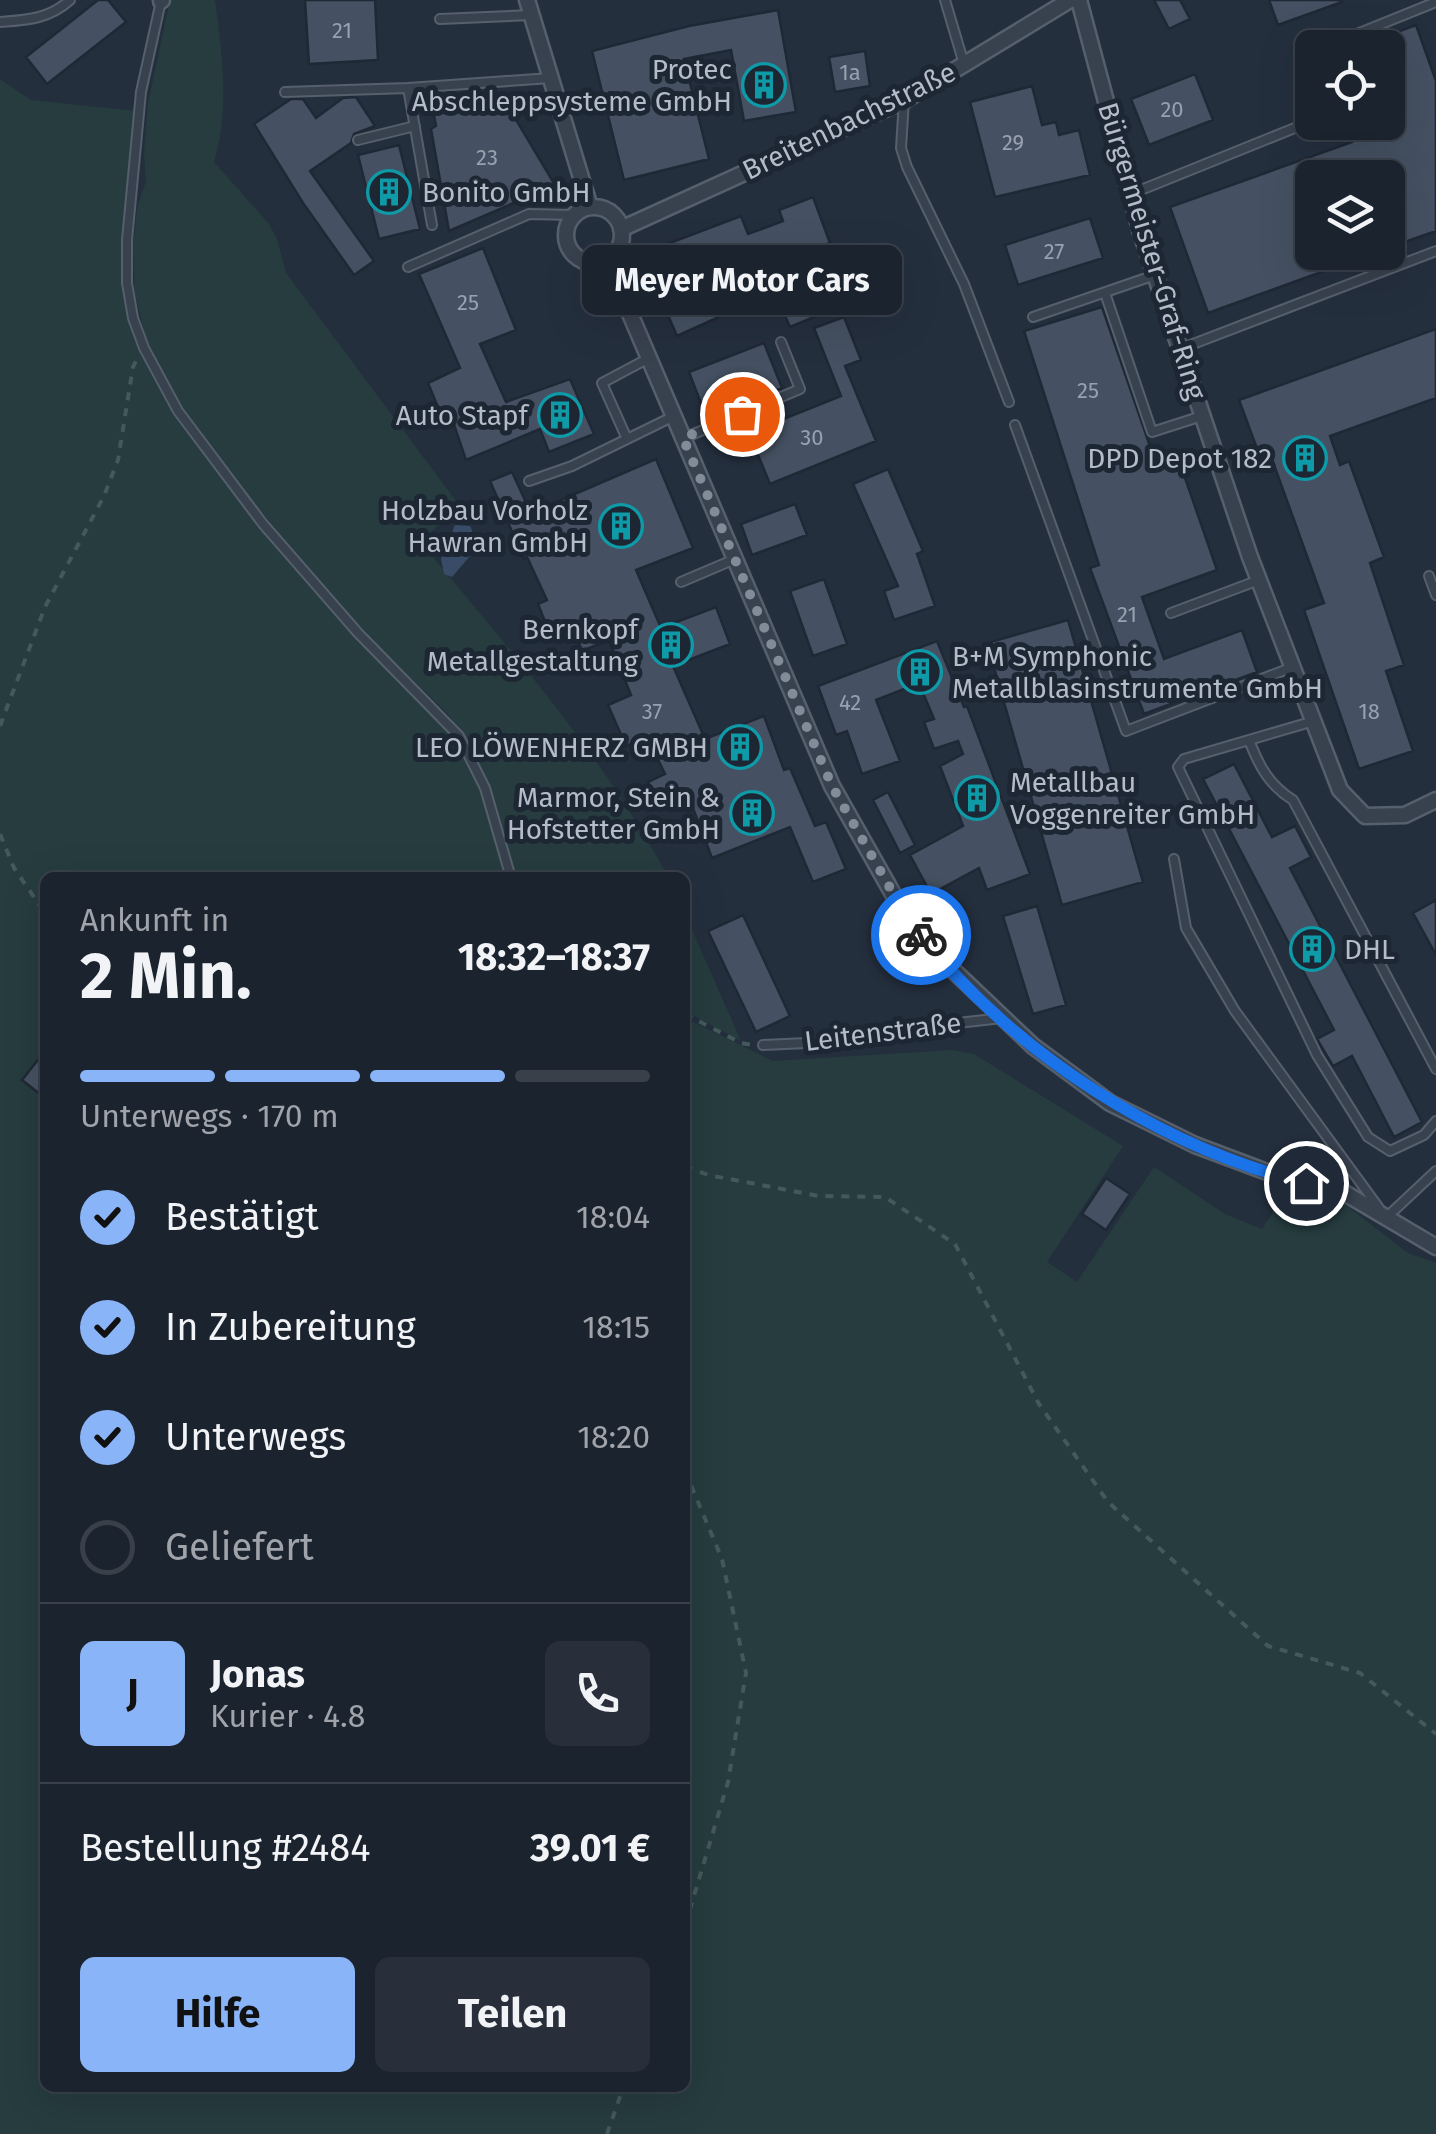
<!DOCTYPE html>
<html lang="de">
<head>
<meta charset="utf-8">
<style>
	body { margin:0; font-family:"Fira Sans",sans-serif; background:#282f3a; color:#f1f3f6; height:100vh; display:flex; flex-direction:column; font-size:38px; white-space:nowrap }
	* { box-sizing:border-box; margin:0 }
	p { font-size:32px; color:#a0a4aa }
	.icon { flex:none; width:55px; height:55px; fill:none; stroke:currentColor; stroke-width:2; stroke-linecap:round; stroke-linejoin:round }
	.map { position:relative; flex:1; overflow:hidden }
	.details { position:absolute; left:40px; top:872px; width:650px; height:1220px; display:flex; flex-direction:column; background:#1b232e; border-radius:15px; box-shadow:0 10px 40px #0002,0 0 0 2px #39404a }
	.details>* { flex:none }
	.controls { position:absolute; left:1295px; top:30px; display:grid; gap:20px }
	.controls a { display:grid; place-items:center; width:110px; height:110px; border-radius:15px; background:#1b232e; box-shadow:0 10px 40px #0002,0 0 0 2px #39404a; font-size:50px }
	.pin { position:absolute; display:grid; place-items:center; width:85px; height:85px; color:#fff; margin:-42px; border:5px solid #fff; border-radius:50%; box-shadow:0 2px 10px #0007 }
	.courier { position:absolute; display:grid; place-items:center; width:100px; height:100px; margin:-50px; border:8px solid #1a73e8; border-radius:50%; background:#fff; color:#222; box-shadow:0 2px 12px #0007 }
	.bubble { position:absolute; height:70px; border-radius:15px; background:#1b232e; box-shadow:0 10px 40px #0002,0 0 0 2px #39404a; font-size:32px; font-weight:700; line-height:70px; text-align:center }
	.overview em { font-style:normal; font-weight:700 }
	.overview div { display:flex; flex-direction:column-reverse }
	.overview { display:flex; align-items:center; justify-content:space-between; height:170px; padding:0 40px }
	h1 { font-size:65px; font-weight:700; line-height:75px }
	.bar { display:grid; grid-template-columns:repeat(4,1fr); gap:15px 10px; align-content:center; height:120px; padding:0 40px }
	.bar i { height:12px; border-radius:8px; background:#39404a }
	.bar .active { background:#8ab4f8 }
	.bar p { grid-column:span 4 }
	.line { display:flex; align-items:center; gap:25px; padding:0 40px; border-top:2px solid #39404a }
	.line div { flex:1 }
	.round { display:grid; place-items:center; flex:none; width:105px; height:105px; border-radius:15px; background:#282f3a }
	ol { padding:0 40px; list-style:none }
	li { display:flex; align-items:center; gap:30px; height:110px }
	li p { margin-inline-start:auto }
	li .icon { padding:10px; border-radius:50%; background:#8ab4f8; color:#111; stroke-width:4 }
	li:last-child { color:#a0a4aa }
	li i { width:55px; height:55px; border:5px solid #39404a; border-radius:50% }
	.primary-button { display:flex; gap:20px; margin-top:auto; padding:20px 40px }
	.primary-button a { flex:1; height:115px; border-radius:15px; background:#8ab4f8; color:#111; font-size:40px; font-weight:700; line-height:115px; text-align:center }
	.primary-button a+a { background:#282f3a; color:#f1f3f6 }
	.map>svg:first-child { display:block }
	.green { fill:#263c3f }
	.water { fill:#394c67 }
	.building { fill:#455162; stroke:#1f2835; stroke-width:2.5 }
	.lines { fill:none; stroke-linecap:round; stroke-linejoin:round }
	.service-casing { stroke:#565f6c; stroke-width:12 }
	.minor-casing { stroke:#565f6c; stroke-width:19 }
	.path { stroke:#44595c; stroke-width:4; stroke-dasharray:8 8; stroke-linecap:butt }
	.service { stroke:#38414e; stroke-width:8 }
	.minor { stroke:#38414e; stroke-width:14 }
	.done { stroke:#828b98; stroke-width:10; stroke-dasharray:0 18 }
	.route { stroke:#1a73e8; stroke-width:12 }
	.labels { text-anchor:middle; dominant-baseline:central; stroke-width:10; stroke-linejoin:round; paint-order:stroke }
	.number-label { font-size:22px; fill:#98a1af }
	.poi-label { font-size:28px; fill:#b4bcc9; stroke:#1d2633; text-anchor:end }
	.street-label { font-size:28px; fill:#b4bcc9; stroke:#1d2633 }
</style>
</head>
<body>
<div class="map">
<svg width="1436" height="2134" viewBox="0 0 1436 2134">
	<rect width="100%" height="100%" fill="#242f3e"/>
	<path class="green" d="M170,0H215C222,54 230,109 214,162L269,224L277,239L286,273L459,505L427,536V550C515,656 603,755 668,877H513L490,793L463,734L445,711L367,636L282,539L197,430L170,388L147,342L135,295L133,247L137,208L146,181L144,155L148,103Z
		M0,79L31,100L136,111L128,189L124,284L139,350L166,400L217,472L287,560L338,619L451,733L477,778L506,877L45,878V2088H685V1018L773,1061L952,1050L974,1054L1123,1146L1047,1262L1077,1282L1154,1167L1225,1214L1262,1229L1277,1206L1313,1220L1321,1186L1408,1253L1436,1263V2134H0Z
		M685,914L741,1041L685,1011Z"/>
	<path class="water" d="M455,525L470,526L477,542L475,550L452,577L444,574L441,559Z"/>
	<path class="building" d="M98,0H108L126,22L47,84L26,57Z
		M305,0H375L378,60L309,64Z
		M1154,0H1180L1190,19L1169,29Z
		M1269,0H1342V2L1278,25Z
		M778,10L796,112L744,121L731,50L684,59L709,159L624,180L592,51L689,26Z
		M1416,25L1436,81V231L1388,248V178H1312V252L1371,254L1208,313L1170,207L1352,142L1345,122H1388V48L1359,46Z
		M865,51L870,86L835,92L829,57Z
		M1195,74L1213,120L1149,145L1131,99Z
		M1032,86L1042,125L1056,122L1059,135L1079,130L1090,175L995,197L970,102Z
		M500,93L555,185L449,231L431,129L436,126L431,100Z
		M356,97L375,126L354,134L351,143L310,171L374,261L354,275L303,203L254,124L291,99H303L316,118L343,98Z
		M399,145L420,229L379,239L358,155Z
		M813,197L830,243L794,256L819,315L790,327L764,268L734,279L747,309L732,316L730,312L677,336L664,306L653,310L633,257L741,216L748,234L783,221L779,210Z
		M1090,218L1103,258L1018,285L1005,245Z
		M483,248L516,330L480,344L506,402L570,379L594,434L549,452L540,429L466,460L450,413L442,417L428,383L460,368L419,274Z
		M1102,307L1153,455L1175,449L1217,570L1142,597L1164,659L1242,630L1257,672L1144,714L1090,568L1099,565L1024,331Z
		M844,317L861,360L845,366L876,441L770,484L749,433L841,396L814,328Z
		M1436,329V398L1330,436L1340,465L1349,461L1384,557L1370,563L1404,665L1386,671L1413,751L1359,769L1304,610L1324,603L1269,451L1259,454L1239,400Z
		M764,343L782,388L707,419L689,372Z
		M656,459L693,548L636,570L661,628L716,607L730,644L673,666L705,739L764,716L784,770L790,768L815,826L826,822L846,869L813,882L790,827L712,858L688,795L657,807L648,782L665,774L647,737L626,746L608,705L631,695L609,640L582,651L570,621L548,629L538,604L547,600L527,557L524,559L490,481L512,472L531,513Z
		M888,469L923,551L917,554L935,606L894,620L884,591L898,586L853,484Z
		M795,504L807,535L752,555L741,524Z
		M824,579L847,644L813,656L790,591Z
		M1068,620L1143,882L1062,905L987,643Z
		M937,641L964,707L967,706L1030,874L987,890L979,868L931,894L910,855L963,826L940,766L963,754L958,741L934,749L924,722L934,719L919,683L876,700L900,761L862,774L847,731L836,735L818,686Z
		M1234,764L1272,837L1295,826L1311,857L1290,868L1422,1122L1394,1137L1352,1056L1333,1066L1324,1051L1317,1039L1334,1030L1203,779Z
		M888,792L915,845L900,853L873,800Z
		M1436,900V955L1413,913Z
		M1037,906L1066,1005L1033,1014L1003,916Z
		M743,915L790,1016L756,1032L708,931Z
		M45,1051V1098L22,1080Z
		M1106,1178L1130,1194L1106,1230L1082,1214Z"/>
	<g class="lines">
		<g class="service-casing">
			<path id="service" d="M945,0L964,64
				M161,1L141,92L127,240V283L133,318L144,348L178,411L263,524L358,633L459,736L485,788L511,878
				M440,19L531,15
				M0,22C27,20 49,19 70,0
				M1322,48L1436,2
				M1312,53L1307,59L1312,74
				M285,92L408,88
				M904,100L901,148L907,167L964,284L1009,402
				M358,140L415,126
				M1131,194L1312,121
				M432,225L408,88L551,78
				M408,267L529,214L574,215
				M1105,293L1152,432L1202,416
				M1033,317L1155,275
				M1180,349L1436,251
				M1015,425L1126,731L1293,667
				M684,438L800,389L781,342
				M627,439L602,383L649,358
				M529,481L572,466L674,416
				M1429,576L1436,595
				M681,582L735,559
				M1171,613L1259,580
				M1314,721L1184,759L1178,767L1317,1055L1368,1137L1390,1151L1424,1135L1436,1121
				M1249,740C1259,766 1269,785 1293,800L1436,1069
				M1174,859L1186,928L1235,1011L1379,1208
				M763,1045L829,1042L842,1036L1002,1018
				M1388,1216L1436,1171"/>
		</g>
		<g class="minor-casing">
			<path id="minor" d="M527,0L590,207
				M1079,0L1141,233L1250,557L1340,790L1365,816L1405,815L1436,800
				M161,1L162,0
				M566 235a28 28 0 1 1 56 0a28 28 0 1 1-56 0Z
				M621,229L907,99L1070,0
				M607,260L832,786L906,917L934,952L1033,1046L1110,1103L1195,1145L1283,1178L1343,1192L1436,1247"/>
		</g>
		<path class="path" d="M0,726L45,607L104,496L118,460L133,367L136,361
			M0,834L14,868L45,913
			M685,1014L741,1043L753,1045
			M685,1166L708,1175L819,1196L885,1197L955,1244L1039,1404L1108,1502L1268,1646L1360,1673L1436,1734
			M685,1471L722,1559L746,1673L728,1782L685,1926
			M607,2134L623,2088"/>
		<use href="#service" class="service"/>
		<use href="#minor" class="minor"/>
	</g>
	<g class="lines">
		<path class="done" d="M742,414L683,438L832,786L906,916L921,935"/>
		<path class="route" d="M921,935C1013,1052 1161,1148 1306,1183"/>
	</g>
	<defs>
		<g id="building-ring" transform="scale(2.25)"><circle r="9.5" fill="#1d2633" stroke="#0f9aa8" stroke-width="1.5"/><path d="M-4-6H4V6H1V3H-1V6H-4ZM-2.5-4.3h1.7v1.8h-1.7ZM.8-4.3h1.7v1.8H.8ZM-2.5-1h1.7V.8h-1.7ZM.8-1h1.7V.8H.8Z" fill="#0f9aa8"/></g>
	</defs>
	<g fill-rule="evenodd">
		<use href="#building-ring" x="764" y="85"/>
		<use href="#building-ring" x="389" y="192"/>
		<use href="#building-ring" x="560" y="415"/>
		<use href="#building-ring" x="1305" y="458"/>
		<use href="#building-ring" x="621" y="526"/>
		<use href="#building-ring" x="671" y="645"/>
		<use href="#building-ring" x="920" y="672"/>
		<use href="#building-ring" x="740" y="747"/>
		<use href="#building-ring" x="977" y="798"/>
		<use href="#building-ring" x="752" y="813"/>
		<use href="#building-ring" x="1312" y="949"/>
	</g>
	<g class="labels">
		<g class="number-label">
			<text x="342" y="30">21</text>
			<text x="850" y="72">1a</text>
			<text x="1172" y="109">20</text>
			<text x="1013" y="142">29</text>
			<text x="487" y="157">23</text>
			<text x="1054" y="251">27</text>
			<text x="468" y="302">25</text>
			<text x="1088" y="390">25</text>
			<text x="812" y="437">30</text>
			<text x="1127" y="614">21</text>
			<text x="850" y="702">42</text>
			<text x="652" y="711">37</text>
			<text x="1369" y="711">18</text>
		</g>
		<g class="poi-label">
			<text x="732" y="69">Protec<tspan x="732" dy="32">Abschleppsysteme GmbH</tspan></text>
			<text x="422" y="192" text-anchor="start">Bonito GmbH</text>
			<text x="528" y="415">Auto Stapf</text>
			<text x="1272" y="458">DPD Depot 182</text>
			<text x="588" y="510">Holzbau Vorholz<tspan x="588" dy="32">Hawran GmbH</tspan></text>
			<text x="638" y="629">Bernkopf<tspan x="638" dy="32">Metallgestaltung</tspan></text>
			<text x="952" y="656" text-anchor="start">B+M Symphonic<tspan x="952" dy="32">Metallblasinstrumente GmbH</tspan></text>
			<text x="708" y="747">LEO LÖWENHERZ GMBH</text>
			<text x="1010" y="782" text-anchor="start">Metallbau<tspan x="1010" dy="32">Voggenreiter GmbH</tspan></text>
			<text x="720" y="797">Marmor, Stein &amp;<tspan x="720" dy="32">Hofstetter GmbH</tspan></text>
			<text x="1344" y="949" text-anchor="start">DHL</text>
		</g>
		<g class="street-label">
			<text transform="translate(849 121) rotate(-26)">Breitenbachstraße</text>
			<text transform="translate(1152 251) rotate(73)">Bürgermeister-Graf-Ring</text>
			<text transform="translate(883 1032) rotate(-7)">Leitenstraße</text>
		</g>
	</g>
</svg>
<div class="controls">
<a><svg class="icon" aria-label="locate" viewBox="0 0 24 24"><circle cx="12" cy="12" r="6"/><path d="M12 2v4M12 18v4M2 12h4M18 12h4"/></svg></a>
<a><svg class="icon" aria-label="layers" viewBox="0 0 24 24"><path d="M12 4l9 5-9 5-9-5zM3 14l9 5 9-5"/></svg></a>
</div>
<div class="pin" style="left:742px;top:414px;background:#ea580c"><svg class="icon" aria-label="bag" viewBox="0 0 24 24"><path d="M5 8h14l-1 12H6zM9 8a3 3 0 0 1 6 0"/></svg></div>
<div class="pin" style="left:1306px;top:1183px;background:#1f2937"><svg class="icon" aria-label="home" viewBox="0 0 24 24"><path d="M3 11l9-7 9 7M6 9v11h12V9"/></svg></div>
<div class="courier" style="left:921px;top:935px"><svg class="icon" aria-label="bike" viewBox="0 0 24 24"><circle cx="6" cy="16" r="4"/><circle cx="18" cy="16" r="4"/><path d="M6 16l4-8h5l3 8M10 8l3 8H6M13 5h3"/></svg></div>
<div class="bubble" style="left:582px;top:245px;width:320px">Meyer Motor Cars</div>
<section class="details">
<div class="overview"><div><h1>2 Min.</h1><p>Ankunft in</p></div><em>18:32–18:37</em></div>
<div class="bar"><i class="active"></i><i class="active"></i><i class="active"></i><i></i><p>Unterwegs · 170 m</p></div>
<ol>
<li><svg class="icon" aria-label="check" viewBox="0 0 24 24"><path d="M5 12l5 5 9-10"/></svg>Bestätigt<p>18:04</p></li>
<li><svg class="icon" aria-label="check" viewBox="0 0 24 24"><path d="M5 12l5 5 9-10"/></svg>In Zubereitung<p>18:15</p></li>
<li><svg class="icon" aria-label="check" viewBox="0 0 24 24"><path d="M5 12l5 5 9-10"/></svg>Unterwegs<p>18:20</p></li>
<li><i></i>Geliefert</li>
</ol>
<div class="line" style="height:180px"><b class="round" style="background:#8ab4f8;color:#111">J</b><div><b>Jonas</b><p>Kurier · 4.8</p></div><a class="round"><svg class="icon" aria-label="phone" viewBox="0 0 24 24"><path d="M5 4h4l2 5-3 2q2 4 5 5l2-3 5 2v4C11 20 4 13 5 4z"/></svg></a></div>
<div class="line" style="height:130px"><div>Bestellung #2484</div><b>39.01 €</b></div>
<div class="primary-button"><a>Hilfe</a><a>Teilen</a></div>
</section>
</div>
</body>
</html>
